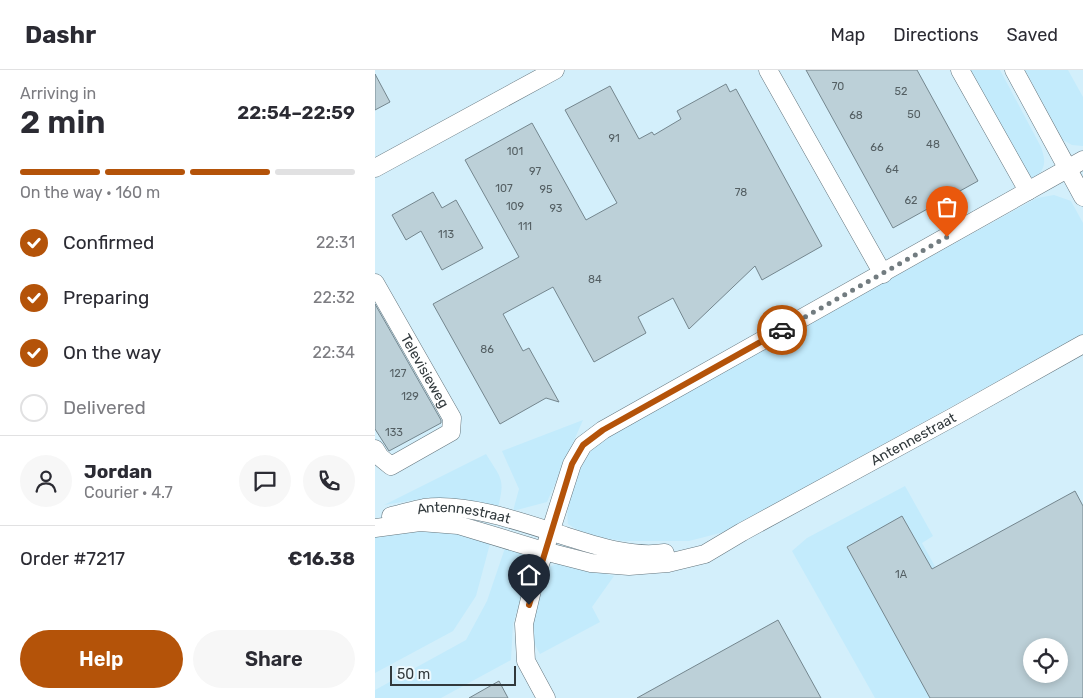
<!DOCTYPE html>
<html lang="en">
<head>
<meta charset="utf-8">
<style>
	body { margin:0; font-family:Rubik,sans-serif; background:#f7f7f7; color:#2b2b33; height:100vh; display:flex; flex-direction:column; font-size:19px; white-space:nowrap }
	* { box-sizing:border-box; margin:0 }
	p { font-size:16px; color:#7c7c81 }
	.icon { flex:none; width:28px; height:28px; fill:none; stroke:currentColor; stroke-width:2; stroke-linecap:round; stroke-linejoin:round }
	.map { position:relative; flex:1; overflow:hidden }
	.sheet { display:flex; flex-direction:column; background:#fff; width:375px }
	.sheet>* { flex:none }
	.buttons { position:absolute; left:648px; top:568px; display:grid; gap:10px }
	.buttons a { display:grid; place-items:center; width:45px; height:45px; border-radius:50%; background:#fff; box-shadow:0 2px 8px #0003; font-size:25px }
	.scale { position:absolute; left:15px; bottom:12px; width:126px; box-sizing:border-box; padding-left:5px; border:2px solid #31393c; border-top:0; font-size:14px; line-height:18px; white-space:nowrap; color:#31393c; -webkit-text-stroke:4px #ecf8fd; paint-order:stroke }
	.pin { position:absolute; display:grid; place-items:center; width:42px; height:42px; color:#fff; margin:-51px -21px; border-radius:50% 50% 50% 0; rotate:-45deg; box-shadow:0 0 5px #0007 }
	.pin .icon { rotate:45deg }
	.courier { position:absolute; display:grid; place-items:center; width:50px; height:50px; margin:-25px; border:4px solid #b45309; border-radius:50%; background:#fff; color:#222; box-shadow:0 1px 6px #0007 }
	.headline em { font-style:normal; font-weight:600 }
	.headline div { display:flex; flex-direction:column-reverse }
	.headline { display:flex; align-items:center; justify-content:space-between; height:85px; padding:0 20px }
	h1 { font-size:32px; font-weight:600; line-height:38px }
	.bar { display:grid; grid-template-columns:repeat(4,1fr); gap:8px 5px; align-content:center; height:60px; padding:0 20px }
	.bar i { height:6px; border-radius:4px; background:#e1e1e2 }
	.bar .current { background:#b45309 }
	.bar p { grid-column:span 4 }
	.line { display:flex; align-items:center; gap:12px; padding:0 20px; border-top:1px solid #e1e1e2 }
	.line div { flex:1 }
	.round { display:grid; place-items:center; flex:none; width:52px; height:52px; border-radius:26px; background:#f7f7f7 }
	ol { padding:0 20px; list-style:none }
	li { display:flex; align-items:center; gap:15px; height:55px }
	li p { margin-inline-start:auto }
	li .icon { padding:5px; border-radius:50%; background:#b45309; color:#fff; stroke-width:4 }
	li:last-child { color:#7c7c81 }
	li i { width:28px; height:28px; border:2px solid #e1e1e2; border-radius:50% }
	.primary-button { display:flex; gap:10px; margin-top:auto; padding:10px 20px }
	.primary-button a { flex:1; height:58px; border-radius:30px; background:#b45309; color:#fff; font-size:20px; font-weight:600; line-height:58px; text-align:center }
	.primary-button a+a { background:#f7f7f7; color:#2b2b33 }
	header { display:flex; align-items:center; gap:30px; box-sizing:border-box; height:70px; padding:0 25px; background:#fff; border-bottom:1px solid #e1e1e2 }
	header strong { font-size:24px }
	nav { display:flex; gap:28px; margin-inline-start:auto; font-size:18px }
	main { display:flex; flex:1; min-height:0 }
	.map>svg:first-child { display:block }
	.built { fill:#d3effb; fill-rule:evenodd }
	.green { fill:#c3ebfc }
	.building { fill:#bcd0d8; stroke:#74868e; fill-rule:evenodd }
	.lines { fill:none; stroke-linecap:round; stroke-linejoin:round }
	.minor-casing { stroke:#64757d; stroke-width:19 }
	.minor { stroke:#fff; stroke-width:18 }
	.done { stroke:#727c80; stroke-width:5; stroke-dasharray:0 9 }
	.route { stroke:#b45309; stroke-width:6 }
	.labels { text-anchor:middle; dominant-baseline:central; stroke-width:4; stroke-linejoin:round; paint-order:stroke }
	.number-label { font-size:11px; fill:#545f63 }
	.street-label { font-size:14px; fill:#31393c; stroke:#ecf8fd }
</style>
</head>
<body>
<header>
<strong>Dashr</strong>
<nav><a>Map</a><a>Directions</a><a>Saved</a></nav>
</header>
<main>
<section class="sheet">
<div class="headline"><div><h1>2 min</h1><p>Arriving in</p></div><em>22:54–22:59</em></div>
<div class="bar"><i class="current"></i><i class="current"></i><i class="current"></i><i></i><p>On the way · 160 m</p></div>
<ol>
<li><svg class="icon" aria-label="check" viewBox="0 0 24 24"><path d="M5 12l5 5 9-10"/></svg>Confirmed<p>22:31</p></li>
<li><svg class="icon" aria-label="check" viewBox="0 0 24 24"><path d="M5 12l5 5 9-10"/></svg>Preparing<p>22:32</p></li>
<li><svg class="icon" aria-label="check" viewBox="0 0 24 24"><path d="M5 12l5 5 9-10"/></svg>On the way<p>22:34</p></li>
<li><i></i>Delivered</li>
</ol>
<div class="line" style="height:90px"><a class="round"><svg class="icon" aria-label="person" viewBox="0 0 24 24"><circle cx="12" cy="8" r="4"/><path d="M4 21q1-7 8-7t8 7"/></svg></a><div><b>Jordan</b><p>Courier · 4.7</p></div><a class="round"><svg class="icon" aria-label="chat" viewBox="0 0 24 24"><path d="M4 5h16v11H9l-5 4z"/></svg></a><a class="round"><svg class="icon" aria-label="phone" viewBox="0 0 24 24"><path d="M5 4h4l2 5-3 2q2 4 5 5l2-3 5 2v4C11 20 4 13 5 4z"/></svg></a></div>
<div class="line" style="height:65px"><div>Order #7217</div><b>€16.38</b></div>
<div class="primary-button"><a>Help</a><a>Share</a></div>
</section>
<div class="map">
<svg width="708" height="628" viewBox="0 0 708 628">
	<rect width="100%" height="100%" fill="#ecf8fd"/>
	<path class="built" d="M0,0H708V628H0ZM656,576H684V604H656Z"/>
	<path class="green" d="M588,0H625L666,77C672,94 670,100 656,112Z
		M650,0H693L708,27V76L697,75L688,70Z
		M679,125L696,131L708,153V264L349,462L314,471H248L216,466L204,461L193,454C189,425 207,391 225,369L662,128Z
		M208,350L172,432L138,441L144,419L127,381Z
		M111,384C127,410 130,408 123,438L90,431L52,428L9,435Z
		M530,416L558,466L547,473L633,628H500L417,481L432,468Z
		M40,459L86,461L116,470L101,526L78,561L0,603V465Z
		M131,475L156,482L158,489L138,554L136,590L66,628H0V620L91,570L112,531Z
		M185,493L239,506L217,537L225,552L165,584C147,557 165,523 174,497Z"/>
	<path class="building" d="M431,0H542L603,111L518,158Z
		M0,4L15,32L0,40Z
		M351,14L355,22L361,19L447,176L387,210L380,196L314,259L298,228L263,247L271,263L219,292L178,217L128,244L148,281L154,278L184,332L171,328L125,354L58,234L144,187L90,90L157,53L211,150L242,133L190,40L235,16L264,69L277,62L279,65L306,49L302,41Z
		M58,122L67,138L81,130L108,178L67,200L46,161L31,170L17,145Z
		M0,234L66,350V353L14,381L0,359Z
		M700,421L708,436V628H555L472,477L527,446L557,499ZM656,576H684V604H656Z
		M403,550L446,628H262Z
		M124,611L133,628H94Z"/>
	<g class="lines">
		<g class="minor-casing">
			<g id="minor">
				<path d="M393,0L508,204"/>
				<path d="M585,0L653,121"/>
				<path d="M639,0L708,127"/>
				<path d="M0,98L180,0"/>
				<path id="s1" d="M0,213L77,348L76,362L16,396L5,387L0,379"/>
				<path id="s2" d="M16,446C27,444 38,440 49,438C91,432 150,453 190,466C222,476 256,488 290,483"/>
				<path id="s3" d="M0,458L45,452L83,455L169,481L216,493L254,496L293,493L330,484L367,462L580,346L708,274"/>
				<path d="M171,628L151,591L149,554L158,516L197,394L208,375L228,360L708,90"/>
			</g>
		</g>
		<use href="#minor" class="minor"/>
	</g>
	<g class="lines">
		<path class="done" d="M407,260L572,167"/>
		<path class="route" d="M154,535L197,394L208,375L228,360L407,260"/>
	</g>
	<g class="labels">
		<g class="number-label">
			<text x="463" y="16">70</text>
			<text x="526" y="21">52</text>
			<text x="539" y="44">50</text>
			<text x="481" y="45">68</text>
			<text x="239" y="68">91</text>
			<text x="558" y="74">48</text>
			<text x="502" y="77">66</text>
			<text x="140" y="81">101</text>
			<text x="517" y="99">64</text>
			<text x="160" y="101">97</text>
			<text x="129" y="118">107</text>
			<text x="171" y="119">95</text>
			<text x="366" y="122">78</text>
			<text x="536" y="130">62</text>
			<text x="140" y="136">109</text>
			<text x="181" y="138">93</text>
			<text x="150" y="156">111</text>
			<text x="71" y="164">113</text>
			<text x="220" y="209">84</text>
			<text x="112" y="279">86</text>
			<text x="23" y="303">127</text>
			<text x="35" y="326">129</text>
			<text x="19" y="362">133</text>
			<text x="526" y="504">1A</text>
		</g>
		<g class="street-label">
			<text stroke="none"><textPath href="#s1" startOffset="101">Televisieweg</textPath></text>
			<text stroke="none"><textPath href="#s3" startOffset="575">Antennestraat</textPath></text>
			<text stroke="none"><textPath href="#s2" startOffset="74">Antennestraat</textPath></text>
		</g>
	</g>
</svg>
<div class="buttons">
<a><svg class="icon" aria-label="locate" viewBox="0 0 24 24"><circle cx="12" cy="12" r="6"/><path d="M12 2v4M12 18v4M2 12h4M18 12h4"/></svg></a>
</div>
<div class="scale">50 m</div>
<div class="pin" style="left:572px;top:167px;background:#ea580c"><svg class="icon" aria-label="bag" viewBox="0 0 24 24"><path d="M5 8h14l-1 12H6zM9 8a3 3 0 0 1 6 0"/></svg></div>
<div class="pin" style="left:154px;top:535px;background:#1f2937"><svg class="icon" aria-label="home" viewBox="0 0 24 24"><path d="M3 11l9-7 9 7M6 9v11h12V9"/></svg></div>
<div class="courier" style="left:407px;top:260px"><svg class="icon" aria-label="car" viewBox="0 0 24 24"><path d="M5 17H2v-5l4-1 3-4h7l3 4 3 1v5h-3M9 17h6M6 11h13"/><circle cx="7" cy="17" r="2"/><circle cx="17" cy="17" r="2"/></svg></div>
</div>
</main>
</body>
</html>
